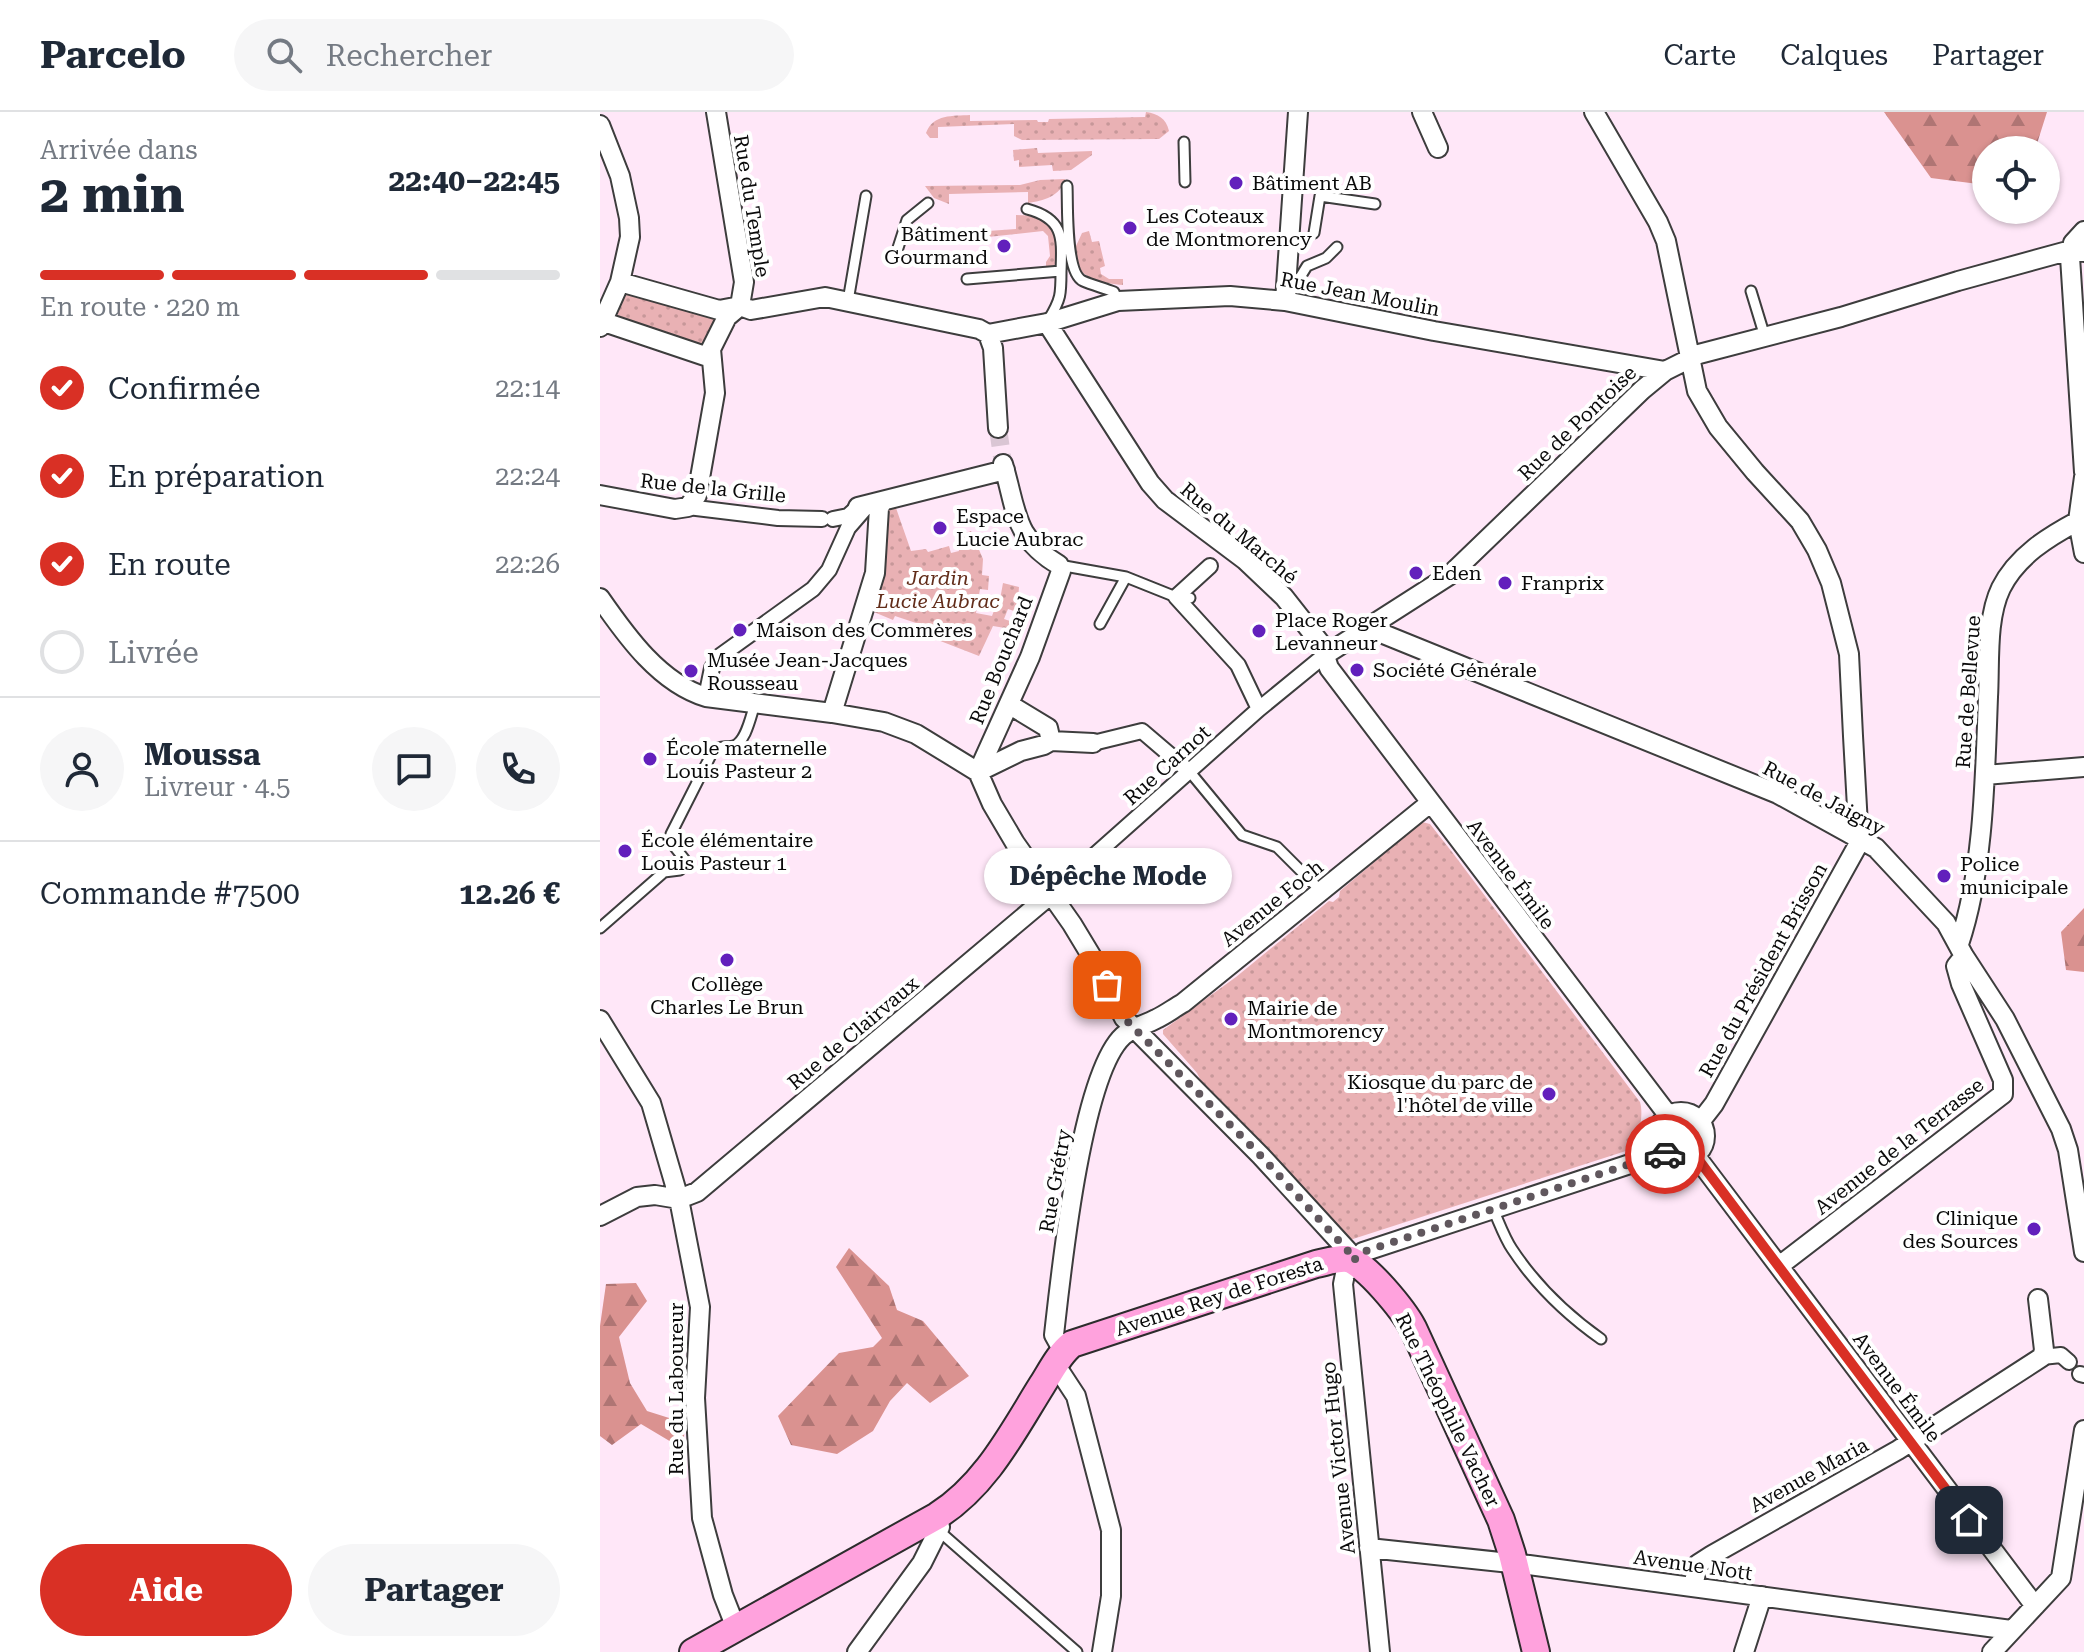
<!DOCTYPE html>
<html lang="fr">
<head>
<meta charset="utf-8">
<style>
	body { margin:0; font-family:"Roboto Serif",serif; background:#f6f6f7; color:#1f2937; height:100vh; display:flex; flex-direction:column; font-size:30px; white-space:nowrap }
	* { box-sizing:border-box; margin:0 }
	p { font-size:26px; color:#747a83 }
	.icon { flex:none; width:44px; height:44px; fill:none; stroke:currentColor; stroke-width:2; stroke-linecap:round; stroke-linejoin:round }
	.map { position:relative; flex:1; overflow:hidden }
	.details { display:flex; flex-direction:column; background:#fff; width:600px }
	.details>* { flex:none }
	.fabs { position:absolute; left:1372px; top:24px; display:grid; gap:16px }
	.fabs a { display:grid; place-items:center; width:88px; height:88px; border-radius:50%; background:#fff; box-shadow:0 2px 6px #0004; font-size:40px }
	.pin { position:absolute; display:grid; place-items:center; width:68px; height:68px; color:#fff; margin:-34px; border-radius:16px; box-shadow:0 4px 12px #0006 }
	.courier { position:absolute; display:grid; place-items:center; width:80px; height:80px; margin:-40px; border:6px solid #d93025; border-radius:50%; background:#fff; color:#222; box-shadow:0 2px 10px #0007 }
	.bubble { position:absolute; height:56px; border-radius:28px; background:#fff; box-shadow:0 2px 6px #0004; font-size:26px; font-weight:700; line-height:56px; text-align:center }
	.overview em { font-style:normal; font-weight:700 }
	.overview div { display:flex; flex-direction:column-reverse }
	.overview { display:flex; align-items:center; justify-content:space-between; height:136px; padding:0 40px }
	h1 { font-size:52px; font-weight:700; line-height:60px }
	.bar { display:grid; grid-template-columns:repeat(4,1fr); gap:12px 8px; align-content:center; height:96px; padding:0 40px }
	.bar i { height:10px; border-radius:6px; background:#e0e1e3 }
	.bar .active { background:#d93025 }
	.bar p { grid-column:span 4 }
	.line { display:flex; align-items:center; gap:20px; padding:0 40px; border-top:2px solid #e0e1e3 }
	.line div { flex:1 }
	.round { display:grid; place-items:center; flex:none; width:84px; height:84px; border-radius:42px; background:#f6f6f7 }
	ol { padding:0 40px; list-style:none }
	li { display:flex; align-items:center; gap:24px; height:88px }
	li p { margin-inline-start:auto }
	li .icon { padding:8px; border-radius:50%; background:#d93025; color:#fff; stroke-width:4 }
	li:last-child { color:#747a83 }
	li i { width:44px; height:44px; border:4px solid #e0e1e3; border-radius:50% }
	.cta { display:flex; gap:16px; margin-top:auto; padding:16px 40px }
	.cta a { flex:1; height:92px; border-radius:48px; background:#d93025; color:#fff; font-size:32px; font-weight:700; line-height:92px; text-align:center }
	.cta a+a { background:#f6f6f7; color:#1f2937 }
	header { display:flex; align-items:center; gap:48px; box-sizing:border-box; height:112px; padding:0 40px; background:#fff; border-bottom:2px solid #e0e1e3 }
	header strong { font-size:38px }
	nav { display:flex; gap:44px; margin-inline-start:auto; font-size:28px }
	.search { width:560px; height:72px; background:#f6f6f7; display:flex; align-items:center; gap:20px; box-sizing:border-box; padding:0 28px; border-radius:44px; color:#747a83; font-size:30px }
	main { display:flex; flex:1; min-height:0 }
	.map>svg:first-child { display:block }
	.green { fill:url(#green-dots) }
	.forest { fill:url(#forest-firs) }
	.lines { fill:none; stroke-linecap:round; stroke-linejoin:round }
	.minor-tunnel { stroke:#dac6d4; stroke-width:18; stroke-dasharray:18 9; stroke-linecap:butt }
	.service-casing { stroke:#3d3d3d; stroke-width:13 }
	.pedestrian-casing { stroke:#3d3d3d; stroke-width:18 }
	.minor-casing { stroke:#3d3d3d; stroke-width:22 }
	.secondary-casing { stroke:#2c2c2c; stroke-width:30 }
	.service { stroke:#fff; stroke-width:9 }
	.pedestrian { stroke:#fff; stroke-width:14 }
	.minor { stroke:#fff; stroke-width:18 }
	.secondary { stroke:#ffa2dd; stroke-width:26 }
	.done { stroke:#60575d; stroke-width:8; stroke-dasharray:0 14.4 }
	.route { stroke:#d93025; stroke-width:10 }
	.poi-dot { fill:#6220bc; stroke:#fff; stroke-width:3 }
	.labels { text-anchor:middle; dominant-baseline:central; stroke-width:8; stroke-linejoin:round; paint-order:stroke }
	.poi-label { font-size:20px; fill:#0a0a0a; stroke:#fff; text-anchor:start }
	.street-label { font-size:20px; fill:#0a0a0a; stroke:#fff }
	.park-label { font-size:20px; font-style:italic; fill:#622d1a; stroke:#fff }
</style>
</head>
<body>
<header>
<strong>Parcelo</strong>
<div class="search"><svg class="icon" aria-label="search" viewBox="0 0 24 24"><circle cx="10" cy="10" r="6"/><path d="M15 15l6 6"/></svg>Rechercher</div>
<nav><a>Carte</a><a>Calques</a><a>Partager</a></nav>
</header>
<main>
<section class="details">
<div class="overview"><div><h1>2 min</h1><p>Arrivée dans</p></div><em>22:40–22:45</em></div>
<div class="bar"><i class="active"></i><i class="active"></i><i class="active"></i><i></i><p>En route · 220 m</p></div>
<ol>
<li><svg class="icon" aria-label="check" viewBox="0 0 24 24"><path d="M5 12l5 5 9-10"/></svg>Confirmée<p>22:14</p></li>
<li><svg class="icon" aria-label="check" viewBox="0 0 24 24"><path d="M5 12l5 5 9-10"/></svg>En préparation<p>22:24</p></li>
<li><svg class="icon" aria-label="check" viewBox="0 0 24 24"><path d="M5 12l5 5 9-10"/></svg>En route<p>22:26</p></li>
<li><i></i>Livrée</li>
</ol>
<div class="line" style="height:144px"><a class="round"><svg class="icon" aria-label="person" viewBox="0 0 24 24"><circle cx="12" cy="8" r="4"/><path d="M4 21q1-7 8-7t8 7"/></svg></a><div><b>Moussa</b><p>Livreur · 4.5</p></div><a class="round"><svg class="icon" aria-label="chat" viewBox="0 0 24 24"><path d="M4 5h16v11H9l-5 4z"/></svg></a><a class="round"><svg class="icon" aria-label="phone" viewBox="0 0 24 24"><path d="M5 4h4l2 5-3 2q2 4 5 5l2-3 5 2v4C11 20 4 13 5 4z"/></svg></a></div>
<div class="line" style="height:104px"><div>Commande #7500</div><b>12.26 €</b></div>
<div class="cta"><a>Aide</a><a>Partager</a></div>
</section>
<div class="map">
<svg width="1484" height="1540" viewBox="0 0 1484 1540">
	<defs>
		<pattern id="green-dots" width="8" height="8" patternUnits="userSpaceOnUse" patternTransform="scale(2)"><rect width="8" height="8" fill="#e9b1b4"/><path d="M2 2h.1M6 6h.1" fill="none" stroke="#c69799" stroke-width="1.8" stroke-linecap="round"/></pattern>
		<pattern id="forest-firs" width="22" height="20" patternUnits="userSpaceOnUse" patternTransform="scale(2)"><rect width="22" height="20" fill="#da9290"/><path d="M5 1l3.5 6h-7zM16 11l3.5 6h-7z" fill="#af7574"/></pattern>
	</defs>
	<rect width="100%" height="100%" fill="#ffe7f8"/>
	<path class="green" d="M546,0C558,2 566,6 569,19L559,27L422,28L414,24V12L338,15V26H330L326,21C333,2 353,4 370,3V9L437,8L438,10H448L449,7L545,5Z
		M437,36L438,41L492,39V43L471,58L453,59L452,53L419,55V48L414,49L413,38Z
		M465,67C461,84 443,89 428,91V80L349,82V92L334,86L325,74L420,73L440,68Z
		M416,103C455,103 456,117 459,151L446,156V150L450,144L448,124L443,119L360,128V121L416,117Z
		M489,119L492,130L499,129L505,154L500,156L501,162L509,167H523V173C505,172 470,165 474,139C476,133 480,126 482,121Z
		M27,175L113,202L115,207L105,231L100,235L15,210Z
		M279,396H296L311,439L326,437L328,440L349,434L351,441L359,439L357,427L360,426L359,423L371,419L383,447L382,463L389,464L388,478L380,477L376,501L392,504L395,496L399,493L403,471L419,475L417,500L408,497L404,507L413,510L410,522L404,521L405,516L393,514L379,544L330,525L331,516L295,504L293,508L269,498Z
		M822,710L830,712L852,740L1040,990C1044,1003 1039,1029 1029,1038L753,1127L746,1126L601,969L597,961L563,922V918L636,865L729,789L733,790L739,785L740,779Z"/>
	<path class="forest" d="M1284,0H1447L1435,38H1386V73L1331,66Z
		M1484,796V860L1466,858L1461,820Z
		M249,1136L289,1174L297,1198L323,1209L369,1264L330,1291L307,1271L290,1289L273,1319L237,1342L191,1333L178,1304L239,1241L273,1235L282,1226L236,1155Z
		M36,1171L47,1189L19,1225L30,1271L47,1299L85,1311L83,1337L41,1312L12,1333L0,1324V1214L6,1172Z"/>
	<g class="lines">
		<path class="minor-tunnel" d="M398,316L403,352"/>
		<g class="service-casing">
			<path id="service" d="M584,30L585,70
				M467,74C468,92 465,161 483,169C492,173 504,176 514,180L518,189
				M427,97C465,107 462,127 461,160C461,182 461,187 449,207
				M714,121L720,84L775,92
				M296,142L307,108L328,91
				M367,167L461,159
				M1151,179L1165,225
				M688,185L707,154L726,146L737,135
				M248,189L266,84
				M459,453L526,465L576,485L590,486
				M500,512L526,465
				M590,660L642,723L677,735L721,779
				M0,816L64,760L80,758L84,754L85,748L70,729L71,722L113,639C121,633 124,636 133,634C146,631 151,603 155,592
				M893,1097C899,1110 904,1125 912,1137C935,1172 967,1203 1001,1227
				M339,1419L477,1540"/>
		</g>
		<g class="pedestrian-casing">
			<path id="pedestrian" d="M88,395L178,406L222,407
				M233,407L248,404L258,395
				M610,454L576,485L638,553L659,597
				M106,585L112,556L120,544L213,477L229,458L248,416L268,393
				M493,631L542,619L590,660
				M451,782L659,597L725,543
				M1442,1245L1461,1243L1469,1250
				M1480,1262L1484,1263"/>
		</g>
		<g class="minor-casing">
			<path id="minor" d="M116,0L144,170L140,194
				M822,0L838,36
				M994,0L1058,110L1066,129L1097,279L1118,315L1155,360L1200,409L1217,438L1231,471L1249,542L1253,624L1259,731L1114,992L1100,1010
				M0,13L20,64L29,106L30,125L20,170L0,215
				M1484,119L1473,131L1470,145L1484,360
				M20,170L119,198L140,194L151,198L225,185L379,217L388,222L447,211L518,189L630,184L685,189L834,219L1065,259
				M685,189L698,0
				M4,210L111,246
				M447,211L550,371L565,388L645,448L684,485L721,532L729,556L1068,1003
				M388,222L393,236L398,316
				M1484,365L1478,409L1484,441
				M0,383L75,397L88,395L97,383L115,281L111,237L127,205L140,194
				M258,395L405,358
				M0,486C27,525 60,571 106,585L232,601L284,610L316,622L378,660
				M766,515L1178,682L1276,736L1346,811L1364,844L1405,907L1461,1017L1468,1038L1484,1140
				M725,543L850,463L1042,278L1065,259L1099,242L1241,205L1358,169L1471,138L1484,140
				M232,601L275,461L279,396L283,389
				M451,629L493,631
				M378,660L392,692L415,731L472,812L498,855L524,906L661,1044L748,1139L753,1149
				M378,660L430,545L461,459L459,453C413,426 417,398 403,352
				M378,660L421,639L444,633L451,629L448,616L410,593
				M1385,663L1484,655
				M1359,832C1384,758 1385,664 1388,585C1390,551 1386,507 1401,476C1417,444 1448,425 1478,409
				M0,908L51,991L79,1087L100,1195L95,1286L102,1406L123,1483L136,1516
				M1057 1024a24 24 0 1 1 48 0a24 24 0 1 1-48 0Z
				M1095,1043L1435,1494
				M0,1104L37,1085L55,1083L79,1087L97,1080L451,782
				M1179,1154L1403,982V968L1361,872L1356,854L1364,844
				M464,1241L454,1223C461,1161 481,963 523,924C533,915 545,913 556,907C565,903 574,896 583,891L830,691
				M455,1252L476,1284L511,1418V1484L502,1540
				M769,1436L929,1453L1411,1518
				M1096,1475L1094,1470L1098,1452L1112,1443L1298,1338L1442,1245L1444,1238L1438,1187
				M257,1540L322,1451L340,1415L337,1404
				M780,1540L743,1172L745,1162L763,1140L1024,1054L1042,1048L1060,1036
				M1144,1540L1162,1484
				M1392,1540L1461,1466L1484,1318"/>
		</g>
		<g class="secondary-casing">
			<path id="secondary" d="M93,1540L337,1404C386,1373 412,1321 442,1273C451,1259 459,1242 472,1232L716,1152C726,1150 737,1146 747,1147C765,1150 804,1199 813,1216L901,1408L912,1442L936,1540"/>
		</g>
		<use href="#service" class="service"/>
		<use href="#pedestrian" class="pedestrian"/>
		<use href="#minor" class="minor"/>
		<use href="#secondary" class="secondary"/>
	</g>
	<g class="lines">
		<path class="done" d="M507,873L524,906L661,1044L748,1139L753,1149L763,1140L1024,1054L1042,1048L1060,1036L1065,1042"/>
		<path class="route" d="M1065,1042L1080,1048L1095,1043L1369,1408"/>
	</g>
	<g class="poi-dot">
		<circle cx="636" cy="71" r="8"/>
		<circle cx="530" cy="116" r="8"/>
		<circle cx="404" cy="134" r="8"/>
		<circle cx="340" cy="416" r="8"/>
		<circle cx="816" cy="461" r="8"/>
		<circle cx="905" cy="471" r="8"/>
		<circle cx="140" cy="518" r="8"/>
		<circle cx="659" cy="519" r="8"/>
		<circle cx="757" cy="558" r="8"/>
		<circle cx="91" cy="559" r="8"/>
		<circle cx="50" cy="647" r="8"/>
		<circle cx="25" cy="739" r="8"/>
		<circle cx="1344" cy="764" r="8"/>
		<circle cx="127" cy="848" r="8"/>
		<circle cx="631" cy="907" r="8"/>
		<circle cx="949" cy="982" r="8"/>
		<circle cx="1434" cy="1117" r="8"/>
	</g>
	<g class="labels">
		<g class="poi-label">
			<text x="652" y="71">Bâtiment AB</text>
			<text x="546" y="104">Les Coteaux<tspan x="546" dy="23">de Montmorency</tspan></text>
			<text x="388" y="122" text-anchor="end">Bâtiment<tspan x="388" dy="23">Gourmand</tspan></text>
			<text x="356" y="404">Espace<tspan x="356" dy="23">Lucie Aubrac</tspan></text>
			<text x="832" y="461">Eden</text>
			<text x="921" y="471">Franprix</text>
			<text x="675" y="508">Place Roger<tspan x="675" dy="23">Levanneur</tspan></text>
			<text x="156" y="518">Maison des Commères</text>
			<text x="107" y="548">Musée Jean-Jacques<tspan x="107" dy="23">Rousseau</tspan></text>
			<text x="773" y="558">Société Générale</text>
			<text x="66" y="636">École maternelle<tspan x="66" dy="23">Louis Pasteur 2</tspan></text>
			<text x="41" y="728">École élémentaire<tspan x="41" dy="23">Louis Pasteur 1</tspan></text>
			<text x="1360" y="752">Police<tspan x="1360" dy="23">municipale</tspan></text>
			<text x="127" y="872" text-anchor="middle">Collège<tspan x="127" dy="23">Charles Le Brun</tspan></text>
			<text x="647" y="896">Mairie de<tspan x="647" dy="23">Montmorency</tspan></text>
			<text x="933" y="970" text-anchor="end">Kiosque du parc de<tspan x="933" dy="23">l'hôtel de ville</tspan></text>
			<text x="1418" y="1106" text-anchor="end">Clinique<tspan x="1418" dy="23">des Sources</tspan></text>
		</g>
		<g class="street-label">
			<text transform="translate(152 94) rotate(81)">Rue du Temple</text>
			<text transform="translate(760 182) rotate(11)">Rue Jean Moulin</text>
			<text transform="translate(977 311) rotate(-44)">Rue de Pontoise</text>
			<text transform="translate(113 376) rotate(6)">Rue de la Grille</text>
			<text transform="translate(639 421) rotate(40)">Rue du Marché</text>
			<text transform="translate(401 548) rotate(-68)">Rue Bouchard</text>
			<text transform="translate(1368 580) rotate(-86)">Rue de Bellevue</text>
			<text transform="translate(567 653) rotate(-42)">Rue Carnot</text>
			<text transform="translate(1224 686) rotate(28)">Rue de Jaigny</text>
			<text transform="translate(911 762) rotate(53)">Avenue Émile</text>
			<text transform="translate(672 791) rotate(-39)">Avenue Foch</text>
			<text transform="translate(1163 858) rotate(-61)">Rue du Président Brisson</text>
			<text transform="translate(253 921) rotate(-40)">Rue de Clairvaux</text>
			<text transform="translate(1299 1034) rotate(-38)">Avenue de la Terrasse</text>
			<text transform="translate(455 1069) rotate(-80)">Rue Grétry</text>
			<text transform="translate(619 1184) rotate(-18)">Avenue Rey de Foresta</text>
			<text transform="translate(1297 1275) rotate(53)">Avenue Émile</text>
			<text transform="translate(76 1277) rotate(-90)">Rue du Laboureur</text>
			<text transform="translate(848 1298) rotate(64)">Rue Théophile Vacher</text>
			<text transform="translate(738 1346) rotate(-96)">Avenue Victor Hugo</text>
			<text transform="translate(1209 1363) rotate(-29)">Avenue Maria</text>
			<text transform="translate(1093 1453) rotate(8)">Avenue Nott</text>
		</g>
		<g class="park-label">
			<text x="338" y="466">Jardin<tspan x="338" dy="23">Lucie Aubrac</tspan></text>
		</g>
	</g>
</svg>
<div class="fabs">
<a><svg class="icon" aria-label="locate" viewBox="0 0 24 24"><circle cx="12" cy="12" r="6"/><path d="M12 2v4M12 18v4M2 12h4M18 12h4"/></svg></a>
</div>
<div class="pin" style="left:507px;top:873px;background:#ea580c"><svg class="icon" aria-label="bag" viewBox="0 0 24 24"><path d="M5 8h14l-1 12H6zM9 8a3 3 0 0 1 6 0"/></svg></div>
<div class="pin" style="left:1369px;top:1408px;background:#1f2937"><svg class="icon" aria-label="home" viewBox="0 0 24 24"><path d="M3 11l9-7 9 7M6 9v11h12V9"/></svg></div>
<div class="courier" style="left:1065px;top:1042px"><svg class="icon" aria-label="car" viewBox="0 0 24 24"><path d="M5 17H2v-5l4-1 3-4h7l3 4 3 1v5h-3M9 17h6M6 11h13"/><circle cx="7" cy="17" r="2"/><circle cx="17" cy="17" r="2"/></svg></div>
<div class="bubble" style="left:384px;top:736px;width:248px">Dépêche Mode</div>
</div>
</main>
</body>
</html>
